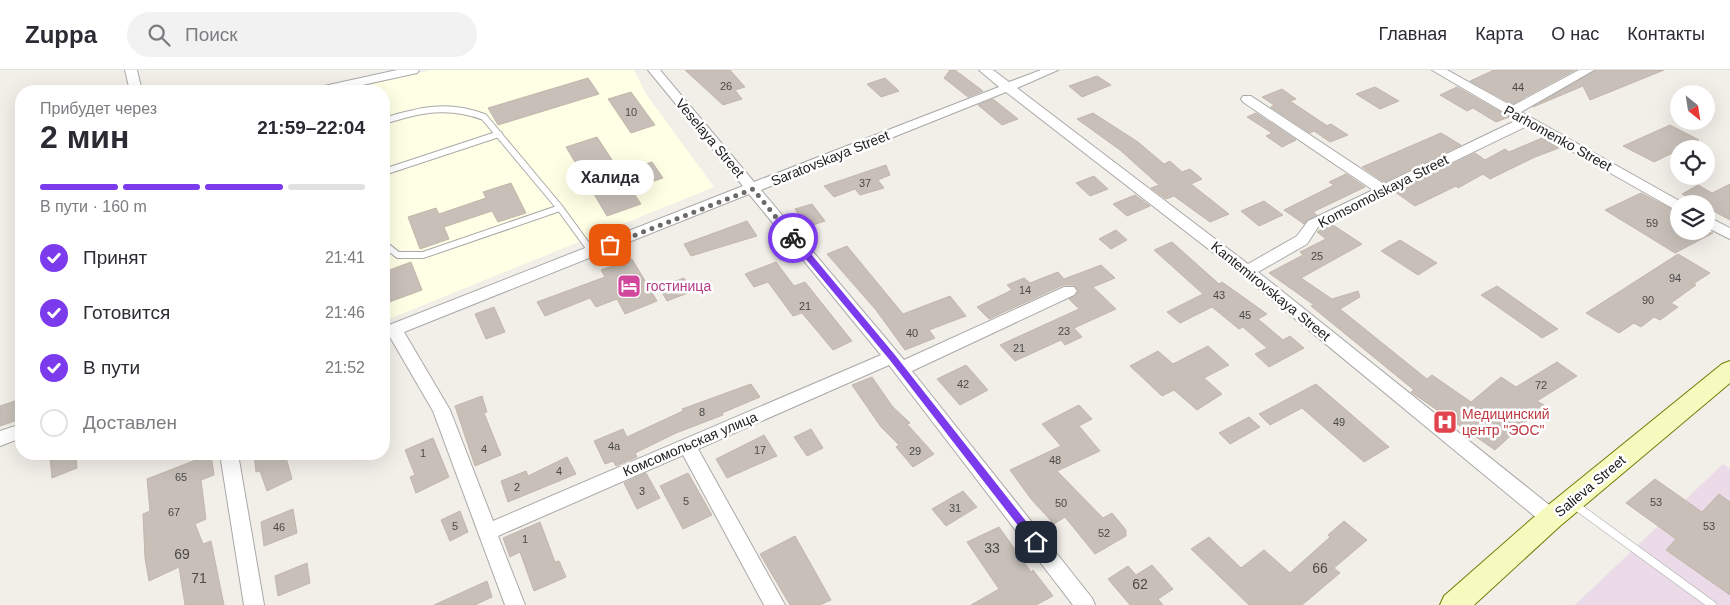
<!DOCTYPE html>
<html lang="ru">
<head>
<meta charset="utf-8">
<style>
	body { margin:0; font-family:Arial,sans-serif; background:#f2f2f3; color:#2b2b33; height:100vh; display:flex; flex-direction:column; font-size:19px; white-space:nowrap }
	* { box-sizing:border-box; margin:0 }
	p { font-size:16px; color:#7c7c81 }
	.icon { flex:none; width:28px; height:28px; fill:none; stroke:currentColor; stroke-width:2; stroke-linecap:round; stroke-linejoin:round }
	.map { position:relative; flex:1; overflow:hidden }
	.panel { position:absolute; left:15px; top:15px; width:375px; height:375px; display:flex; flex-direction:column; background:#fff; border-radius:20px; box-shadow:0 5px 20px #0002 }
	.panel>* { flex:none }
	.needle { width:32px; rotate:150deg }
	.tools { position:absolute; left:1670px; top:15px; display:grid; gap:10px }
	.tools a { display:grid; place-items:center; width:45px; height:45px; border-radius:50%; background:#fff; box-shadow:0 5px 20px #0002; font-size:25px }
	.pin { position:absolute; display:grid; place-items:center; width:42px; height:42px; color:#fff; margin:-21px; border-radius:10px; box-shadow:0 2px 8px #0006 }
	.courier { position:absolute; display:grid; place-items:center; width:50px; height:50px; margin:-25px; border:4px solid #7c3aed; border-radius:50%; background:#fff; color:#222; box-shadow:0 1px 6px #0007 }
	.bubble { position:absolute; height:35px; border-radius:18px; background:#fff; box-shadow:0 5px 20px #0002; font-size:16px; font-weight:700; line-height:35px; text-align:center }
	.overview em { font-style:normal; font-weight:700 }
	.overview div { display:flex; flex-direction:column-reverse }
	.overview { display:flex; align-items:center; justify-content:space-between; height:85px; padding:0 25px }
	h1 { font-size:32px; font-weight:700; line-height:38px }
	.bar { display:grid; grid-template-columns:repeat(4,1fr); gap:8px 5px; align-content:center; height:60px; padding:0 25px }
	.bar i { height:6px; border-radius:4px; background:#e1e1e2 }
	.bar .active { background:#7c3aed }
	.bar p { grid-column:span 4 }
	ol { padding:0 25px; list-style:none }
	li { display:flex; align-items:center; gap:15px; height:55px }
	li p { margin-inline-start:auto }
	li .icon { padding:5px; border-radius:50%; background:#7c3aed; color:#fff; stroke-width:4 }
	li:last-child { color:#7c7c81 }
	li i { width:28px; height:28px; border:2px solid #e1e1e2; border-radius:50% }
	header { display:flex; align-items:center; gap:30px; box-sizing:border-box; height:70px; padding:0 25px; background:#fff; border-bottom:1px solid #e1e1e2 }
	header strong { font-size:24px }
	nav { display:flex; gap:28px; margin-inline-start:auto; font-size:18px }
	.search { width:350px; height:45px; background:#f2f2f3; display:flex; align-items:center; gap:12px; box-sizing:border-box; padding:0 18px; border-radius:28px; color:#7c7c81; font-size:19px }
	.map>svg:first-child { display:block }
	.industrial { fill:#ebdbe8 }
	.education { fill:#ffffe5 }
	.building { fill:#c7bfb8; stroke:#c4b6ab }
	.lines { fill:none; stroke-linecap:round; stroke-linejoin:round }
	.service-far1-casing { stroke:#a9a9a9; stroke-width:8 }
	.service-casing { stroke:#a9a9a9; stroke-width:9 }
	.minor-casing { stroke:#a9a9a9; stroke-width:2 }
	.secondary-casing { stroke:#707d05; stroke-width:2 }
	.service-far1 { stroke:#fff; stroke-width:6 }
	.service { stroke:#fff; stroke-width:8 }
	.minor { fill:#fff; fill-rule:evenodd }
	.secondary { fill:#f7fabf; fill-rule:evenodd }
	.route { fill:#7c3aed }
	.done { stroke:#6b6a68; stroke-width:5; stroke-dasharray:0 9 }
	.labels { text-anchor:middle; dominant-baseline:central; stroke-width:5; stroke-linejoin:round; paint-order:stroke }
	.number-label { font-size:11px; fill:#4b4948 }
	.street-label { font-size:14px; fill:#222; stroke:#fff }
	.hotel-label { font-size:14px; fill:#b23c85; stroke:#fff; text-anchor:start }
	.health-label { font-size:14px; fill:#be3a42; stroke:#fff; text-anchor:start }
	.near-number-label { font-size:14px; fill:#4b4948 }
</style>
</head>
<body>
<header>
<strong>Zuppa</strong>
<div class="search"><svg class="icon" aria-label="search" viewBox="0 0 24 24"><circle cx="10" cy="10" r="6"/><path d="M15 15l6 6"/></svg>Поиск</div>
<nav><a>Главная</a><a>Карта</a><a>О нас</a><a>Контакты</a></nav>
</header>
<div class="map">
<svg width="1730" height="535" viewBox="0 0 1730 535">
	<rect width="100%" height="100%" fill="#f2efe9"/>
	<path class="industrial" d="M1723,394L1730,399V535H1575Z"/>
	<path class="education" d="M431,0H634L646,24L714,117L384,251V21H343Z"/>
	<path class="building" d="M685,0H730L745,17L735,20L742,29L723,35Z
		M950,0H955L983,21L968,27L944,8Z
		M1494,0H1575L1512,34L1470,11Z
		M1596,0H1664L1590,30L1583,16L1533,37Z
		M1097,6L1111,15L1082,27L1069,16Z
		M588,8L599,24L498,55L488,38Z
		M885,8L899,21L881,27L867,14Z
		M1375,17L1399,31L1380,39L1356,24Z
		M1457,17L1509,47L1496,52L1473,38L1467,41L1440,25Z
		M1282,19L1296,29L1290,31L1326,55L1323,57L1331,54L1348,65L1330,72L1314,61L1310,63L1271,37L1274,35L1262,27Z
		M631,22L655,55L631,63L608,29Z
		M993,29L1018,49L1002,55L978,35Z
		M1093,43L1138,72L1164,94L1170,91L1182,102L1190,99L1202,109L1191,114L1229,144L1210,152L1174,126L1166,129L1151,118L1159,115L1120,80L1077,49Z
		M1256,43L1296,70L1282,77L1266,66L1272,63L1247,47Z
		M1670,55L1699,70L1654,92L1623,76Z
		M1441,63L1461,75L1384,112L1362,97Z
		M597,67L620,102L652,92L663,108L631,119L641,134L607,146L566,77Z
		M1542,68L1559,78L1535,87L1490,109L1483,104L1458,118L1456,116L1415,136L1395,122L1475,83L1485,90L1505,79L1509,82Z
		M886,95L890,105L878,110L884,118L860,125L855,119L834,127L824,116Z
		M1346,104L1365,117L1313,142L1317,145L1304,154L1284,140L1334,115L1329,112Z
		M1094,106L1108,119L1090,126L1076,113Z
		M511,113L526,143L498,152L492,141L444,157L449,169L420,179L408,147L436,138L439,144L486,128L483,122Z
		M1730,114V150L1706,137V134H1700L1682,124L1698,115L1712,123Z
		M1641,123L1679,143V161L1713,163L1675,183L1605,140Z
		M1135,125L1150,136L1127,146L1113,134Z
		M1264,131L1283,145L1259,156L1241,141Z
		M812,134L825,151L807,157L795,139Z
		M747,151L757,166L691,186L684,174Z
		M1330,153L1362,174L1301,208L1332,229L1358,221L1360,227L1340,239L1427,309L1432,305L1471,332L1501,307L1516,317L1557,292L1577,306L1537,331L1544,335L1495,380L1411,322L1414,320L1311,236L1314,235L1269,203L1303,185L1300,182L1326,169L1317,162Z
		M1116,160L1127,170L1111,179L1099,169Z
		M1400,170L1437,193L1418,205L1381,181Z
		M1172,172L1219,214L1222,212L1267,244L1258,249L1283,270L1290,266L1304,278L1269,297L1255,284L1267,278L1243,257L1239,259L1212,237L1180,253L1167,242L1203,224L1154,180Z
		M847,176L903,244L950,226L966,246L929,260L935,268L905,280L876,240L827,184Z
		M1678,184L1710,203L1693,214L1696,215L1671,233L1678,237L1660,250L1654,247L1641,257L1634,253L1619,263L1586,243Z
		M632,189L657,231L625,244L617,229L596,237L590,228L545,246L537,232L605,207L601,200Z
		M411,192L422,220L384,234V202Z
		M776,192L794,216L805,212L852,271L833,280L802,243L793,246L768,212L754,217L745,204Z
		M1101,195L1115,208L1093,217L1116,239L1074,258L1082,267L1065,275L1061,270L1015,291L1000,275L1079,239L1069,229L1078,222L1074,215H1063L989,249L977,237L1012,220L1007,215L1024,208L1030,213L1058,202L1064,209Z
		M684,208L693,221L667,231L659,217Z
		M1497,216L1558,259L1542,268L1481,225Z
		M494,237L505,262L486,269L475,244Z
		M1208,276L1229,295L1204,308L1222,324L1197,340L1174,320L1162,326L1130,296L1158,281L1173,294Z
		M966,295L988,320L960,335L937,309Z
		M872,307L892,336L910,353L907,354L934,384L913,397L896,377L899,375L881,357L852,315Z
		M751,314L760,327L722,343L723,345L676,363L635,383L637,387L616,396L613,391L605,394L594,371L623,359L627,367L683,341L682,339Z
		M1316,314L1389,377L1364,392L1302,338L1270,355L1259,344Z
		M482,326L487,342L484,343L501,385L475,396L455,336Z
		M21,329V349L0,356V336Z
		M1079,335L1092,349L1079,356L1100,381L1057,401L1103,448L1112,443L1126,460V466L1095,484L1065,447L1054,454L1031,429L1010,400L1061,376L1042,354Z
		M1249,347L1260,357L1230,374L1219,363Z
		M811,359L823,378L807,386L794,367Z
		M764,365L777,386L727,408L716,389Z
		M433,368L449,407L416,423L410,407L415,405L405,380Z
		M59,384H76L77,398L52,408L50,387Z
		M211,384L214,405L201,410L206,449L195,454L203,474L211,471L224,535H185L179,497L149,511L145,488L143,444L150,441L147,409Z
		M254,384H285L292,409L267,421L260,401L256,402Z
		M567,387L576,404L508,432L501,411L526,401L528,406Z
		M646,403L660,428L637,439L624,413Z
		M688,403L712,445L683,459L660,416Z
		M1655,409L1702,442L1719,424L1730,432V525L1666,480L1676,469L1626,433Z
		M963,421L977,437L946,456L932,439Z
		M293,439L297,463L264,476L261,452Z
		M460,441L468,462L450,471L441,450Z
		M1344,451L1367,470L1334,498L1340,503L1302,535H1249L1191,479L1209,467L1241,498L1264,480L1290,503L1330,467L1328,465Z
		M540,452L555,492L559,491L566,507L534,521L520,482L510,487L503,468Z
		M999,457L1031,502L1033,500L1053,526L1036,535H971L999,519L967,472Z
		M795,466L831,530L820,535H790L760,484Z
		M307,493L310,513L278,526L275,506Z
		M1152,495L1173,519L1158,529L1163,535H1130L1108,509L1128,496L1136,505Z
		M487,511L492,527L475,535H434Z"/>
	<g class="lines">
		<g class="service-far1-casing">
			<path id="service-far1" d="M384,51C419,40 448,33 484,47L560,138L592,182
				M384,102L499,64
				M384,174L398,185H423L560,138"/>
		</g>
		<g class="service-casing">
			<path id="service" d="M1572,433L1712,535"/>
		</g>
		<g class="minor-casing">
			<path id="minor" d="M125,0H137L142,21H130Z
				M397,0H419L417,3L335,21H313L315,18Z
				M648,0H660L754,112L999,17L979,0H993L1009,12L1041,0H1058L1017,18L1248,194L1297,166L1308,151L1373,120L1243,32L1241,29L1243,26H1251L1384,114L1517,50L1432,0H1447L1512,36L1579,0H1594L1521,42L1685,134H1679V141L1674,139L1527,56L1318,157L1307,174L1258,202L1558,442L1561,448L1558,454L1551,456L1544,454L1242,205L1006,22L761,120L904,290L1064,217H1074L1077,221L1074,225L912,301L1092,528L1095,535H1073L889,295L698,379L785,535H764L683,385L498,466L525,535H505L433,341L390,267L384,269V257L743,116ZM749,124L881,285L493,451L450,340L404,262Z
				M1706,146L1730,158V169L1706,157Z
				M21,354V368L0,376V361Z
				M220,384H238L264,535H244Z"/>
		</g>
		<g class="secondary-casing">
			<path id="secondary" d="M1730,291V313L1560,456L1474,535H1440L1444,526L1542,440L1722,294Z"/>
		</g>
		<use href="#service-far1" class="service-far1"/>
		<use href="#service" class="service"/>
		<use href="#minor" class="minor"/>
		<use href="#secondary" class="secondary"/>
	</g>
	<path class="route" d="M790,166H796L895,285L1040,469V475H1033L889,289L790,170Z"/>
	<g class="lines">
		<path class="done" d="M610,175L753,119L793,168"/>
	</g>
	<defs>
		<g id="hotel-square" transform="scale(1.25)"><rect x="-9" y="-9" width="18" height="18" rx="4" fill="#d1479c" stroke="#fff"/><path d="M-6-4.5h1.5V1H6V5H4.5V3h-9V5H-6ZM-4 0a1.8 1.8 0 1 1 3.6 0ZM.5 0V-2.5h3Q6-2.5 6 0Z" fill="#fff"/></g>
		<g id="hospital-square" transform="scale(1.25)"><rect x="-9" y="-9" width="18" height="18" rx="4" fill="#e0444e" stroke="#fff"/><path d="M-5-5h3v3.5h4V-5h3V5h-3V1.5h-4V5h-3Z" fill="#fff"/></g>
	</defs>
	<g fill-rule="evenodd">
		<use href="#hotel-square" x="629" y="216"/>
		<use href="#hospital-square" x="1445" y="352"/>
	</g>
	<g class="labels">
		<g class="number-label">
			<text x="726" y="16">26</text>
			<text x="1518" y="17">44</text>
			<text x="631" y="42">10</text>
			<text x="865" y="113">37</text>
			<text x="1652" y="153">59</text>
			<text x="1317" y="186">25</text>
			<text x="1675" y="208">94</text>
			<text x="1025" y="220">14</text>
			<text x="1219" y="225">43</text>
			<text x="1648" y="230">90</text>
			<text x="805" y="236">21</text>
			<text x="1245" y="245">45</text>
			<text x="1064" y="261">23</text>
			<text x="912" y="263">40</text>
			<text x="1019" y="278">21</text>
			<text x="963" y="314">42</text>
			<text x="1541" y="315">72</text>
			<text x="702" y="342">8</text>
			<text x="1339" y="352">49</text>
			<text x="614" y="376">4a</text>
			<text x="484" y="379">4</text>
			<text x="760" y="380">17</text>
			<text x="915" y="381">29</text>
			<text x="423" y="383">1</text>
			<text x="1055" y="390">48</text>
			<text x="559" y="401">4</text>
			<text x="181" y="407">65</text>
			<text x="517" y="417">2</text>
			<text x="642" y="421">3</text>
			<text x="686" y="431">5</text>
			<text x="1656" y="432">53</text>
			<text x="1061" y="433">50</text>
			<text x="955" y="438">31</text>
			<text x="174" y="442">67</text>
			<text x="455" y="456">5</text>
			<text x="1709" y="456">53</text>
			<text x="279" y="457">46</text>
			<text x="1104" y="463">52</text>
			<text x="525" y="469">1</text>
		</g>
		<g class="street-label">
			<text transform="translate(710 68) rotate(50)">Veselaya Street</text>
			<text transform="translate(1558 68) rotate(29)">Parhomenko Street</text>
			<text transform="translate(830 88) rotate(-22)">Saratovskaya Street</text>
			<text transform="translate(1383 121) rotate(-27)">Komsomolskaya Street</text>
			<text transform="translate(1271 221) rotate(39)">Kantemirovskaya Street</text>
			<text transform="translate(690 374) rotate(-23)">Комсомольская улица</text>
			<text transform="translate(1590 416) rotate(-40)">Salieva Street</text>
		</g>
		<g class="hotel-label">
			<text x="646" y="216">гостиница</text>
		</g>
		<g class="health-label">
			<text x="1462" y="344">Медицинский<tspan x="1462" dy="16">центр "ЭОС"</tspan></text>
		</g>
		<g class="near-number-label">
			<text x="992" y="478">33</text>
			<text x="182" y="484">69</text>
			<text x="1320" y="498">66</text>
			<text x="199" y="508">71</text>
			<text x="1140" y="514">62</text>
		</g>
	</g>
</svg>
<div class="tools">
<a><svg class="needle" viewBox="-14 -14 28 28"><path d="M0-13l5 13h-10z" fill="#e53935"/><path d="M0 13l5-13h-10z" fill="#7c7c81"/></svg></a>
<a><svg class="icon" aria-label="locate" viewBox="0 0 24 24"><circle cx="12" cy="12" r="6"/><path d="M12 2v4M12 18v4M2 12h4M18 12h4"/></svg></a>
<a><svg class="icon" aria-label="layers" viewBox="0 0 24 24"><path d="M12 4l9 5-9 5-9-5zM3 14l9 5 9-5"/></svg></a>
</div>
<div class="pin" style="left:610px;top:175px;background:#ea580c"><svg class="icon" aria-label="bag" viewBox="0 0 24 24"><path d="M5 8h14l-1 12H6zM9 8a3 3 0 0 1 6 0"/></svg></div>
<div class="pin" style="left:1036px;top:472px;background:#1f2937"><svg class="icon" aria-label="home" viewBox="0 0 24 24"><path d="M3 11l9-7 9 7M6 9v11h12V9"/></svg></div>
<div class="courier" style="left:793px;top:168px"><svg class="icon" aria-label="bike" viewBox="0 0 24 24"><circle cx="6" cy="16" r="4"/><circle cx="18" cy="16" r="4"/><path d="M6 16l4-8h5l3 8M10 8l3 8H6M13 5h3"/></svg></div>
<div class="bubble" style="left:566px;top:90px;width:88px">Халида</div>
<section class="panel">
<div class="overview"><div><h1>2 мин</h1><p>Прибудет через</p></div><em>21:59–22:04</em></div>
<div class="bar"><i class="active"></i><i class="active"></i><i class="active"></i><i></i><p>В пути · 160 m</p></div>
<ol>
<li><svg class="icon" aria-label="check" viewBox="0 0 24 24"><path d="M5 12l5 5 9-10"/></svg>Принят<p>21:41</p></li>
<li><svg class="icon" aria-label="check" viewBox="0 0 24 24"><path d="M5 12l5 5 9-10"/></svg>Готовится<p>21:46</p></li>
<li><svg class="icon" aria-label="check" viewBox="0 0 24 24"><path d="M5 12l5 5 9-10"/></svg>В пути<p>21:52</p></li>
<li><i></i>Доставлен</li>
</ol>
</section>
</div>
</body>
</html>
